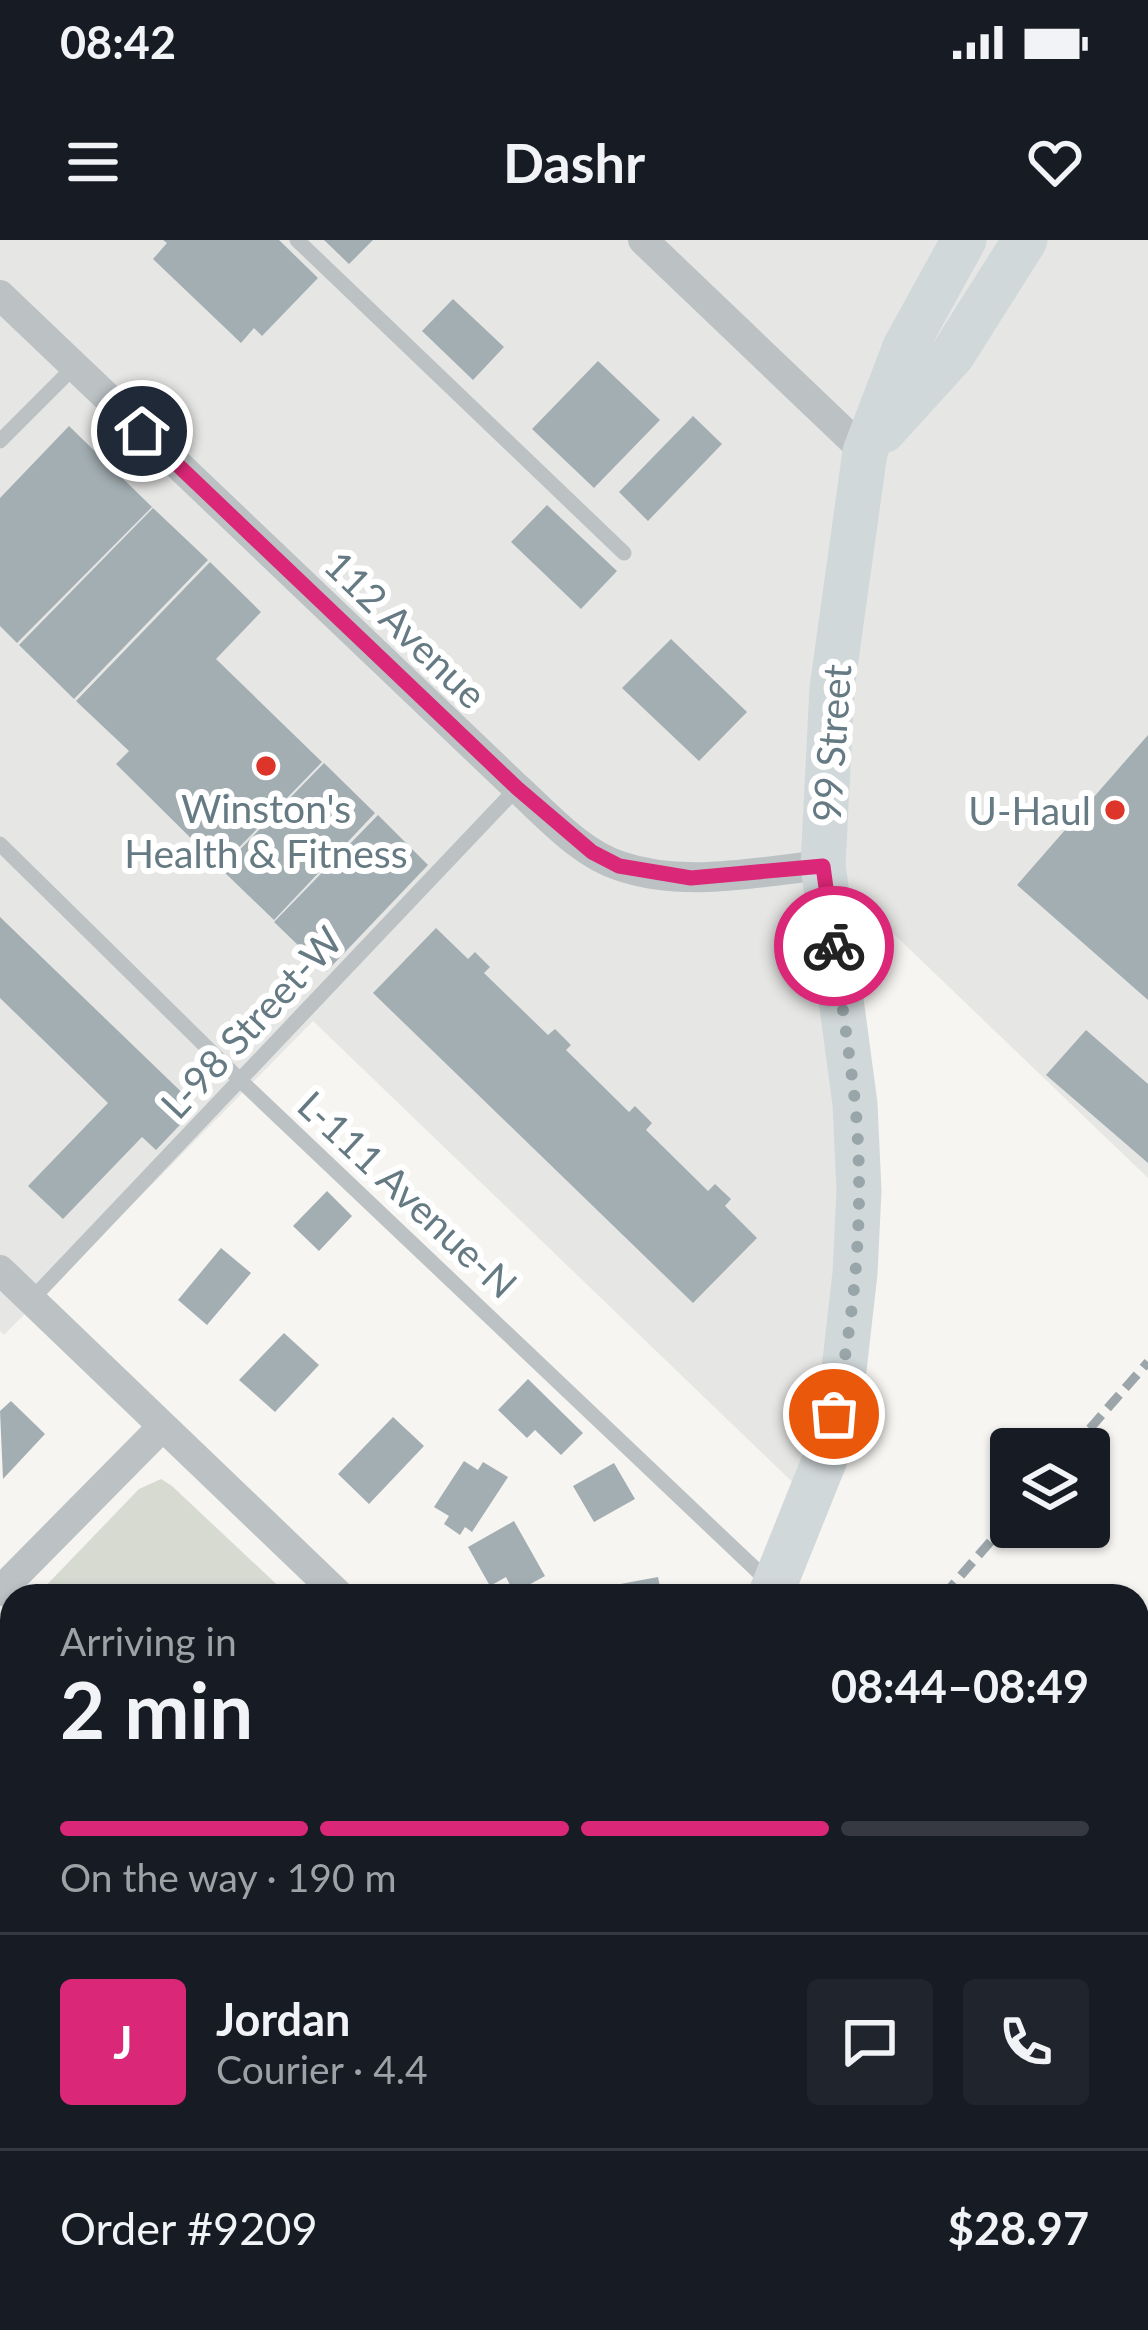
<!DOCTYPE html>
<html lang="en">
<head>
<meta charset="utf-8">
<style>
	body { margin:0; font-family:Lato,sans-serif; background:#20242c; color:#f1f3f6; height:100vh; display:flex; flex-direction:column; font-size:45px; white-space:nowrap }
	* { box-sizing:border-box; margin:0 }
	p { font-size:39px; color:#9ea1a6 }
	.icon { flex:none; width:66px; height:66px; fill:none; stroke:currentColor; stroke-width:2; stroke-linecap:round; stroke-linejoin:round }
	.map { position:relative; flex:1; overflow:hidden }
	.panel { position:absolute; left:0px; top:1344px; width:1149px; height:747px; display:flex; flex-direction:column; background:#171b24; border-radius:36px 36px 0 0; box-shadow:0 3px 9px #0004 }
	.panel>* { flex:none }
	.controls { position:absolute; left:990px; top:1188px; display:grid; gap:24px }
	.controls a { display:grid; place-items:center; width:120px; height:120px; border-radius:12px; background:#171b24; box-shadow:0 3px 9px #0004; font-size:60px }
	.pin { position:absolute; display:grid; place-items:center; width:102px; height:102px; color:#fff; margin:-51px; border:6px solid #fff; border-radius:50%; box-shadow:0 3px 12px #0007 }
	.courier { position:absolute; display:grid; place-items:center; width:120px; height:120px; margin:-60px; border:9px solid #db2777; border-radius:50%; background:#fff; color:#222; box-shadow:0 3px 15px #0007 }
	.headline em { font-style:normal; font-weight:700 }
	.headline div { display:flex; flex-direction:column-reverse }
	.headline { display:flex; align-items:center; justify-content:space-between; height:204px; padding:0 60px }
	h1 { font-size:78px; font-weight:700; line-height:90px }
	.bar { display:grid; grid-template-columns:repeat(4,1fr); gap:18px 12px; align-content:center; height:144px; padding:0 60px }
	.bar i { height:15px; border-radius:9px; background:#363941 }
	.bar .current { background:#db2777 }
	.bar p { grid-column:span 4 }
	.line { display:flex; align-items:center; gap:30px; padding:0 60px; border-top:3px solid #363941 }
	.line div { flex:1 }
	.round { display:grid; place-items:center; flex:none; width:126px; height:126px; border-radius:12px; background:#20242c }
	.status { display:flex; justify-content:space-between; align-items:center; height:84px; padding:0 60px; background:#171b24; direction:ltr }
	.status svg { height:33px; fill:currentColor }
	header { display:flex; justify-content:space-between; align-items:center; height:156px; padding:0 60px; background:#171b24; font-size:54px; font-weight:700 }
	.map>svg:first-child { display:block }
	.built { fill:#e6e7e5 }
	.green { fill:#d6dad1 }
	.building { fill:#a3aeb2 }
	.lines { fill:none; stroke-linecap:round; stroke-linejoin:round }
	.path { stroke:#b7bbbc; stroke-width:6; stroke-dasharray:6 6; stroke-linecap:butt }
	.service { stroke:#bcc2c4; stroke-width:15 }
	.minor { stroke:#bcc2c4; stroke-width:30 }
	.secondary { stroke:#d1d8da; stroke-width:45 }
	.rail { stroke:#9ca5a9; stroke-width:9; stroke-dasharray:18 9; stroke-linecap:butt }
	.done { stroke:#98a5a9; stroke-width:12; stroke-dasharray:0 21.6 }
	.route { stroke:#db2777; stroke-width:15 }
	.poi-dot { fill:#dd352a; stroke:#fff; stroke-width:4.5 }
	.labels { text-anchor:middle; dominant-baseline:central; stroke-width:12; stroke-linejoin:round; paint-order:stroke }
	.street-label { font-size:39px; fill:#657a82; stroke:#fff }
	.poi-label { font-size:39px; fill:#657a82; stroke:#fff }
</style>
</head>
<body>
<div class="status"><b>08:42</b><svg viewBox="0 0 49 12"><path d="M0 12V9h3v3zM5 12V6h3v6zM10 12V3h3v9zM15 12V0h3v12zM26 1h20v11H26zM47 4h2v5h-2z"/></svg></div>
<header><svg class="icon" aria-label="menu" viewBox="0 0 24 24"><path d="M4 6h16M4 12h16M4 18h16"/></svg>Dashr<svg class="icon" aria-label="heart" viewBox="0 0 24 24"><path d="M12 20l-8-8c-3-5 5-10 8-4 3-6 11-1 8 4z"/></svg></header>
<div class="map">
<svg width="1148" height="2090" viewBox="0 0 1148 2090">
	<rect width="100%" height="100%" fill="#f6f5f2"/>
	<path class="built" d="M0,0H1148V938L824,627L855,864L811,1260L313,781L4,1095L0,1091Z"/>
	<path class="green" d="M161,1239L172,1246L289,1356H36L139,1249Z"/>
	<path class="building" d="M163,0H279L318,38L262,96L254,88L241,103L153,19L167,3Z
		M324,0H373L349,24Z
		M453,59L504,107L473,140L422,91Z
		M598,121L660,180L594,248L532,189Z
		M693,176L722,204L648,281L619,252Z
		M69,186L152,267L17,403L0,386V258Z
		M547,265L617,331L581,369L511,302Z
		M153,268L208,320L74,459L19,405Z
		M210,322L261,372L216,419L322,522L220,627L116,524L129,511L76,461Z
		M671,399L747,472L699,521L622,448Z
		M1148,495V760L1017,645Z
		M324,523L375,573L274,680L221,629Z
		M378,575L428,625L326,732L274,682Z
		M0,677L197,867L156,910L142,897L63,979L28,946L108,863L0,758Z
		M436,688L468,719L475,712L490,727L484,733L548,795L555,789L571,805L566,810L629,872L635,866L652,883L646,890L708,951L715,944L731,959L725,966L757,998L693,1063L373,753Z
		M1086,790L1148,844V923L1046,835Z
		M327,951L352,976L319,1011L293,986Z
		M221,1008L251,1033L207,1085L178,1060Z
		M284,1093L319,1125L275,1172L239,1140Z
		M528,1139L583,1193L561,1215L535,1190L527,1198L498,1170Z
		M11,1161L45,1194L3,1239L0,1171Z
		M393,1177L424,1206L369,1264L338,1234Z
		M464,1221L478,1230L483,1222L508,1237L472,1292L465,1287L460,1295L444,1284L449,1276L434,1267Z
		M614,1223L635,1259L594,1282L573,1246Z
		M514,1281L545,1336L514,1353L506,1337L490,1346L468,1307Z
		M658,1337L662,1356H618L615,1345Z
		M0,1518L12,1529V1588L8,1592L0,1584Z
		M1137,1643L1148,1645V1708L1137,1706Z
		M7,1920L12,1925V1984L0,1973V1928Z
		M1148,1959V2007L1137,1998V1971Z
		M1137,2016L1148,2026V2062L1137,2074Z
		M1068,2079H1133L1123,2090H1080Z"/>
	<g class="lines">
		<path class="path" d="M1137,1385L1148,1373
			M1137,1491L1148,1499
			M478,2090L488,2079"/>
		<path class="service" d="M297,0L624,313
			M0,201L74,127
			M0,604L242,842L768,1341
			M31,1060L517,548
			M0,1738L12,1750"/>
		<path class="minor" d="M643,0L865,212
			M0,55L517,548C548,576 580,613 620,626C684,648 757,632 823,625
			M0,1030L340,1356
			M0,1351L162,1187
			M0,1403L12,1415
			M1137,1851L1148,1838
			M922,2090L932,2079"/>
		<path class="secondary" d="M883,191L953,114L1025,0
			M770,1356L825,1219L844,1130L855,1033L859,951L855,864L823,625L832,448L865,212L905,107L964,0
			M116,2090L126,2079
			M194,2090L204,2079"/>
		<path class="rail" d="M1072,1209L1148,1122
			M943,1356L1011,1278
			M298,2090L308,2079"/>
	</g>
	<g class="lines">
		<path class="done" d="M834,706C841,758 849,810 855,862C865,965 856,1073 834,1174"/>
		<path class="route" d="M142,191L517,548L592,612L619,626L691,638L823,626L834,706"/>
	</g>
	<g class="poi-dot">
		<circle cx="266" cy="526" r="12"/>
		<circle cx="1115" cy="570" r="12"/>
	</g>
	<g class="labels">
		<g class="street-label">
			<text transform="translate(406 389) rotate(44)">112 Avenue</text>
			<text transform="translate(831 503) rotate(-86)">99 Street</text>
			<text transform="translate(251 782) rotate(-47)">L-98 Street-W</text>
			<text transform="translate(408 954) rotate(43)">L-111 Avenue-N</text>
		</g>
		<g class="poi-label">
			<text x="266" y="568">Winston's<tspan x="266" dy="45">Health &amp; Fitness</tspan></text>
			<text x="1091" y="570" text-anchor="end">U-Haul</text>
		</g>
	</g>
</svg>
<div class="controls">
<a><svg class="icon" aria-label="layers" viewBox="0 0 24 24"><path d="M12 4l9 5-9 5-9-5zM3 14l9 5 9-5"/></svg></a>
</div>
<div class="pin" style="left:834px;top:1174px;background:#ea580c"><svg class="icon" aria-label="bag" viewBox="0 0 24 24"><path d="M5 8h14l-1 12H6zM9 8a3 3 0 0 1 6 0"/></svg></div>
<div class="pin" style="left:142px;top:191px;background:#1f2937"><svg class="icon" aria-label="home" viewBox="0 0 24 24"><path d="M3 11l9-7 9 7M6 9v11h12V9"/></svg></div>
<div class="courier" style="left:834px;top:706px"><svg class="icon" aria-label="bike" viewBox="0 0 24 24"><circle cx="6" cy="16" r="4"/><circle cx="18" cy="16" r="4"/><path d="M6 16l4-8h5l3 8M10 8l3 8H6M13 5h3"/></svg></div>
<section class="panel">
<div class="headline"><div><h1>2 min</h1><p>Arriving in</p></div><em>08:44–08:49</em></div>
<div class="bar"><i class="current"></i><i class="current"></i><i class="current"></i><i></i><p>On the way · 190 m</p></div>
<div class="line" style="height:216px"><b class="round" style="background:#db2777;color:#fff">J</b><div><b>Jordan</b><p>Courier · 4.4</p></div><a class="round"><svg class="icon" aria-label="chat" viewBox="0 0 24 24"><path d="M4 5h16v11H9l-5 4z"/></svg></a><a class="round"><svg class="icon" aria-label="phone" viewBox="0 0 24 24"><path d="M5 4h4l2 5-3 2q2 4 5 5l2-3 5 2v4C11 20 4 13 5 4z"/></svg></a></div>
<div class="line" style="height:156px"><div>Order #9209</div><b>$28.97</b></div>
</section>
</div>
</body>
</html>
